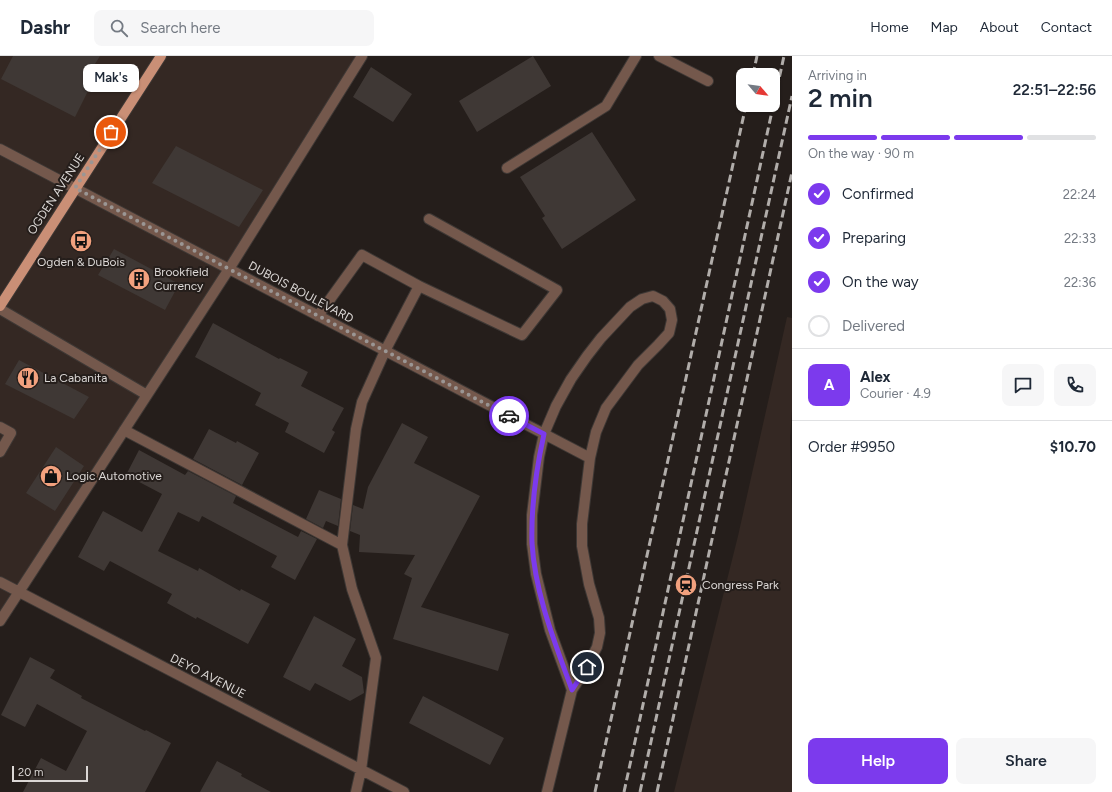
<!DOCTYPE html>
<html lang="en">
<head>
<meta charset="utf-8">
<style>
	body { margin:0; font-family:Figtree,sans-serif; background:#f6f6f7; color:#1f2937; height:100vh; display:flex; flex-direction:column; font-size:15px; white-space:nowrap }
	* { box-sizing:border-box; margin:0 }
	p { font-size:13px; color:#747a83 }
	.icon { flex:none; width:22px; height:22px; fill:none; stroke:currentColor; stroke-width:2; stroke-linecap:round; stroke-linejoin:round }
	.map { position:relative; flex:1; overflow:hidden }
	.sheet { display:flex; flex-direction:column; background:#fff; width:320px }
	.sheet>* { flex:none }
	.needle { width:26px; rotate:119deg }
	.buttons { position:absolute; left:736px; top:12px; display:grid; gap:8px }
	.buttons a { display:grid; place-items:center; width:44px; height:44px; border-radius:8px; background:#fff; box-shadow:0 1px 3px #0004; font-size:20px }
	.scale { position:absolute; left:12px; bottom:10px; width:76px; box-sizing:border-box; padding-left:4px; border:2px solid #dbd7d5; border-top:0; font-size:11px; line-height:14px; white-space:nowrap; color:#dbd7d5; -webkit-text-stroke:3px #251e1b; paint-order:stroke }
	.pin { position:absolute; display:grid; place-items:center; width:34px; height:34px; color:#fff; margin:-17px; border:2px solid #fff; border-radius:50%; box-shadow:0 1px 4px #0007 }
	.courier { position:absolute; display:grid; place-items:center; width:40px; height:40px; margin:-20px; border:3px solid #7c3aed; border-radius:50%; background:#fff; color:#222; box-shadow:0 1px 5px #0007 }
	.bubble { position:absolute; height:28px; border-radius:8px; background:#fff; box-shadow:0 1px 3px #0004; font-size:13px; font-weight:600; line-height:28px; text-align:center }
	.summary em { font-style:normal; font-weight:600 }
	.summary div { display:flex; flex-direction:column-reverse }
	.summary { display:flex; align-items:center; justify-content:space-between; height:68px; padding:0 16px }
	h1 { font-size:26px; font-weight:600; line-height:30px }
	.bar { display:grid; grid-template-columns:repeat(4,1fr); gap:6px 4px; align-content:center; height:48px; padding:0 16px }
	.bar i { height:5px; border-radius:3px; background:#e0e1e3 }
	.bar .on { background:#7c3aed }
	.bar p { grid-column:span 4 }
	.line { display:flex; align-items:center; gap:10px; padding:0 16px; border-top:1px solid #e0e1e3 }
	.line div { flex:1 }
	.round { display:grid; place-items:center; flex:none; width:42px; height:42px; border-radius:8px; background:#f6f6f7 }
	ol { padding:0 16px; list-style:none }
	li { display:flex; align-items:center; gap:12px; height:44px }
	li p { margin-inline-start:auto }
	li .icon { padding:4px; border-radius:50%; background:#7c3aed; color:#fff; stroke-width:4 }
	li:last-child { color:#747a83 }
	li i { width:22px; height:22px; border:2px solid #e0e1e3; border-radius:50% }
	.primary-button { display:flex; gap:8px; margin-top:auto; padding:8px 16px }
	.primary-button a { flex:1; height:46px; border-radius:8px; background:#7c3aed; color:#fff; font-size:16px; font-weight:600; line-height:46px; text-align:center }
	.primary-button a+a { background:#f6f6f7; color:#1f2937 }
	header { display:flex; align-items:center; gap:24px; box-sizing:border-box; height:56px; padding:0 20px; background:#fff; border-bottom:1px solid #e0e1e3 }
	header strong { font-size:19px }
	nav { display:flex; gap:22px; margin-inline-start:auto; font-size:14px }
	.search { width:280px; height:36px; background:#f6f6f7; display:flex; align-items:center; gap:10px; box-sizing:border-box; padding:0 14px; border-radius:8px; color:#747a83; font-size:15px }
	main { display:flex; flex:1; min-height:0 }
	.map>svg:first-child { display:block }
	.built { fill:#342823 }
	.building { fill:#3f3835 }
	.lines { fill:none; stroke-linecap:round; stroke-linejoin:round }
	.minor-casing { stroke:#3e3835; stroke-width:12 }
	.major-casing { stroke:#3e3835; stroke-width:12 }
	.minor { stroke:#74584c; stroke-width:10 }
	.major { stroke:#ca8f76; stroke-width:10 }
	.rail { stroke:#b1adaa; stroke-width:3; stroke-dasharray:8 4; stroke-linecap:butt }
	.done { stroke:#9b9694; stroke-width:4; stroke-dasharray:0 7.2 }
	.route { stroke:#7c3aed; stroke-width:5 }
	.labels { text-anchor:middle; dominant-baseline:central; stroke-width:4; stroke-linejoin:round; paint-order:stroke }
	.street-label { font-size:12px; fill:#dbd7d5; stroke:#251e1b }
	.poi-label { font-size:12px; fill:#dbd7d5; stroke:#251e1b; text-anchor:start }
</style>
</head>
<body>
<header>
<strong>Dashr</strong>
<div class="search"><svg class="icon" aria-label="search" viewBox="0 0 24 24"><circle cx="10" cy="10" r="6"/><path d="M15 15l6 6"/></svg>Search here</div>
<nav><a>Home</a><a>Map</a><a>About</a><a>Contact</a></nav>
</header>
<main>
<div class="map">
<svg width="792" height="736" viewBox="0 0 792 736">
	<rect width="100%" height="100%" fill="#251e1b"/>
	<path class="built" d="M0,0H358L249,181L0,557Z
		M787,261L792,262V354L790,381L792,452V736H674L738,480Z"/>
	<path class="building" d="M13,0H100L83,27L90,31L75,61L1,23Z
		M533,0L551,30L477,76L459,45Z
		M371,11L412,38L393,66L353,41Z
		M592,76L636,144L562,193L542,162L545,160L520,121Z
		M176,90L263,134L239,171L152,127Z
		M114,193L179,228L165,254L98,219Z
		M213,267L279,303L280,302L308,316L301,330L344,352L332,374L335,376L324,397L285,376L289,367L255,349L261,337L195,301Z
		M19,304L89,341L74,363L5,328Z
		M402,367L428,381L414,407L480,440L421,551L509,578L498,615L393,583L412,522L404,518L415,499L359,496L360,479L350,475L353,449L363,453L368,431Z
		M209,373L236,387L237,385L259,397L242,429L193,403Z
		M56,391L84,410L55,455L26,437Z
		M139,394L185,419L188,415L236,440L233,447L298,481L301,475L317,483L295,524L271,511L277,500L202,460L199,466L178,456L158,495L198,515L199,512L240,535L241,533L270,548L248,588L197,561L196,563L167,547L172,538L110,505L104,515L78,501L103,455L142,476L162,438L126,419Z
		M319,434L341,443L338,470L326,465L323,472L306,463Z
		M314,560L356,583L342,610L362,621L364,637L350,645L315,627L310,635L283,621Z
		M30,601L55,614L50,622L82,640L81,642L145,675L146,674L171,687L145,736H23L41,702L66,715L87,675L37,648L25,671L1,659Z
		M423,640L504,682L490,709L409,667Z
		M217,705L242,718L241,720L271,736H200Z"/>
	<g class="lines">
		<g class="minor-casing">
			<path id="minor" d="M659,0L708,25
				M0,93L590,402
				M507,112L606,50L636,0
				M0,253L147,339
				M318,260L362,199L419,230
				M0,371L11,377L0,396
				M124,374L342,489
				M0,526L404,736
				M0,565L229,213L362,0
				M356,736L361,714L376,602L352,533L342,489L356,373L362,346L385,295L419,230L522,279L557,234L429,163
				M547,736L572,634L582,619L597,591L600,577L599,562L589,528L582,490V468L590,402L596,376L606,352L638,309L658,289L669,277L672,264L670,253L663,245L653,240L642,243L630,251L601,282L587,300L571,323L556,350L544,378L539,401L532,459V488L536,518L550,574L572,634"/>
		</g>
		<g class="major-casing">
			<path id="major" d="M0,250L161,0"/>
		</g>
		<use href="#minor" class="minor"/>
		<use href="#major" class="major"/>
		<path class="rail" d="M753,19L757,0
			M595,736L746,49
			M624,736L784,0
			M640,736L792,40
			M657,736L792,116"/>
	</g>
	<g class="lines">
		<path class="done" d="M111,76L75,132L509,360"/>
		<path class="route" d="M509,360L544,378C536,414 531,451 532,487C535,538 555,587 572,634L587,611"/>
	</g>
	<defs>
		<g id="bus-disc" transform="scale(1.15)"><circle r="9.5" fill="#f2a17e" stroke="#251e1b"/><path d="M-5-6H5V4H4V6H2V4H-2V6H-4V4H-5ZM-3.5-4V0h7V-4ZM-3.5 1.2v1.5H-2V1.2ZM2 1.2v1.5H3.5V1.2Z" fill="#111"/></g>
		<g id="building-disc" transform="scale(1.15)"><circle r="9.5" fill="#f2a17e" stroke="#251e1b"/><path d="M-4-6H4V6H1V3H-1V6H-4ZM-2.5-4.3h1.7v1.8h-1.7ZM.8-4.3h1.7v1.8H.8ZM-2.5-1h1.7V.8h-1.7ZM.8-1h1.7V.8H.8Z" fill="#111"/></g>
		<g id="restaurant-disc" transform="scale(1.15)"><circle r="9.5" fill="#f2a17e" stroke="#251e1b"/><path d="M-5-6h1v4h1v-4h1v4h1v-4h1v5L-1.5 .5V6h-2V.5L-5-1ZM5-6V6H3V1.5H1.5Q1.5-4 5-6Z" fill="#111"/></g>
		<g id="shop-disc" transform="scale(1.15)"><circle r="9.5" fill="#f2a17e" stroke="#251e1b"/><path d="M-5-2.5h2.3a2.7 3.5 0 0 1 5.4 0H5L5.5 6h-11ZM-1.5-2.5h3a1.5 2.3 0 0 0-3 0Z" fill="#111"/></g>
		<g id="station-disc" transform="scale(1.15)"><circle r="9.5" fill="#f2a17e" stroke="#251e1b"/><path d="M-3-6H3Q5-6 5-4V2Q5 4 3 4L4.5 6H3L1.5 4h-3L-3 6H-4.5L-3 4Q-5 4-5 2V-4Q-5-6-3-6ZM-3.5-4v3h7v-3ZM-3.5 1v1.5H-2V1ZM2 1v1.5H3.5V1Z" fill="#111"/></g>
	</defs>
	<g fill-rule="evenodd">
		<use href="#bus-disc" x="81" y="185"/>
		<use href="#building-disc" x="139" y="223"/>
		<use href="#restaurant-disc" x="28" y="322"/>
		<use href="#shop-disc" x="51" y="420"/>
		<use href="#station-disc" x="686" y="529"/>
	</g>
	<g class="labels">
		<g class="street-label">
			<text transform="translate(56 138) rotate(-57)">OGDEN AVENUE</text>
			<text transform="translate(301 236) rotate(28)">DUBOIS BOULEVARD</text>
			<text transform="translate(208 620) rotate(27)">DEYO AVENUE</text>
		</g>
		<g class="poi-label">
			<text x="81" y="206" text-anchor="middle">Ogden &amp; DuBois</text>
			<text x="154" y="216">Brookfield<tspan x="154" dy="14">Currency</tspan></text>
			<text x="44" y="322">La Cabanita</text>
			<text x="66" y="420">Logic Automotive</text>
			<text x="702" y="529">Congress Park</text>
		</g>
	</g>
</svg>
<div class="buttons">
<a><svg class="needle" viewBox="-14 -14 28 28"><path d="M0-13l5 13h-10z" fill="#e53935"/><path d="M0 13l5-13h-10z" fill="#747a83"/></svg></a>
</div>
<div class="scale">20 m</div>
<div class="pin" style="left:111px;top:76px;background:#ea580c"><svg class="icon" aria-label="bag" viewBox="0 0 24 24"><path d="M5 8h14l-1 12H6zM9 8a3 3 0 0 1 6 0"/></svg></div>
<div class="pin" style="left:587px;top:611px;background:#1f2937"><svg class="icon" aria-label="home" viewBox="0 0 24 24"><path d="M3 11l9-7 9 7M6 9v11h12V9"/></svg></div>
<div class="courier" style="left:509px;top:360px"><svg class="icon" aria-label="car" viewBox="0 0 24 24"><path d="M5 17H2v-5l4-1 3-4h7l3 4 3 1v5h-3M9 17h6M6 11h13"/><circle cx="7" cy="17" r="2"/><circle cx="17" cy="17" r="2"/></svg></div>
<div class="bubble" style="left:83px;top:8px;width:56px">Mak's</div>
</div>
<section class="sheet">
<div class="summary"><div><h1>2 min</h1><p>Arriving in</p></div><em>22:51–22:56</em></div>
<div class="bar"><i class="on"></i><i class="on"></i><i class="on"></i><i></i><p>On the way · 90 m</p></div>
<ol>
<li><svg class="icon" aria-label="check" viewBox="0 0 24 24"><path d="M5 12l5 5 9-10"/></svg>Confirmed<p>22:24</p></li>
<li><svg class="icon" aria-label="check" viewBox="0 0 24 24"><path d="M5 12l5 5 9-10"/></svg>Preparing<p>22:33</p></li>
<li><svg class="icon" aria-label="check" viewBox="0 0 24 24"><path d="M5 12l5 5 9-10"/></svg>On the way<p>22:36</p></li>
<li><i></i>Delivered</li>
</ol>
<div class="line" style="height:72px"><b class="round" style="background:#7c3aed;color:#fff">A</b><div><b>Alex</b><p>Courier · 4.9</p></div><a class="round"><svg class="icon" aria-label="chat" viewBox="0 0 24 24"><path d="M4 5h16v11H9l-5 4z"/></svg></a><a class="round"><svg class="icon" aria-label="phone" viewBox="0 0 24 24"><path d="M5 4h4l2 5-3 2q2 4 5 5l2-3 5 2v4C11 20 4 13 5 4z"/></svg></a></div>
<div class="line" style="height:52px"><div>Order #9950</div><b>$10.70</b></div>
<div class="primary-button"><a>Help</a><a>Share</a></div>
</section>
</main>
</body>
</html>
